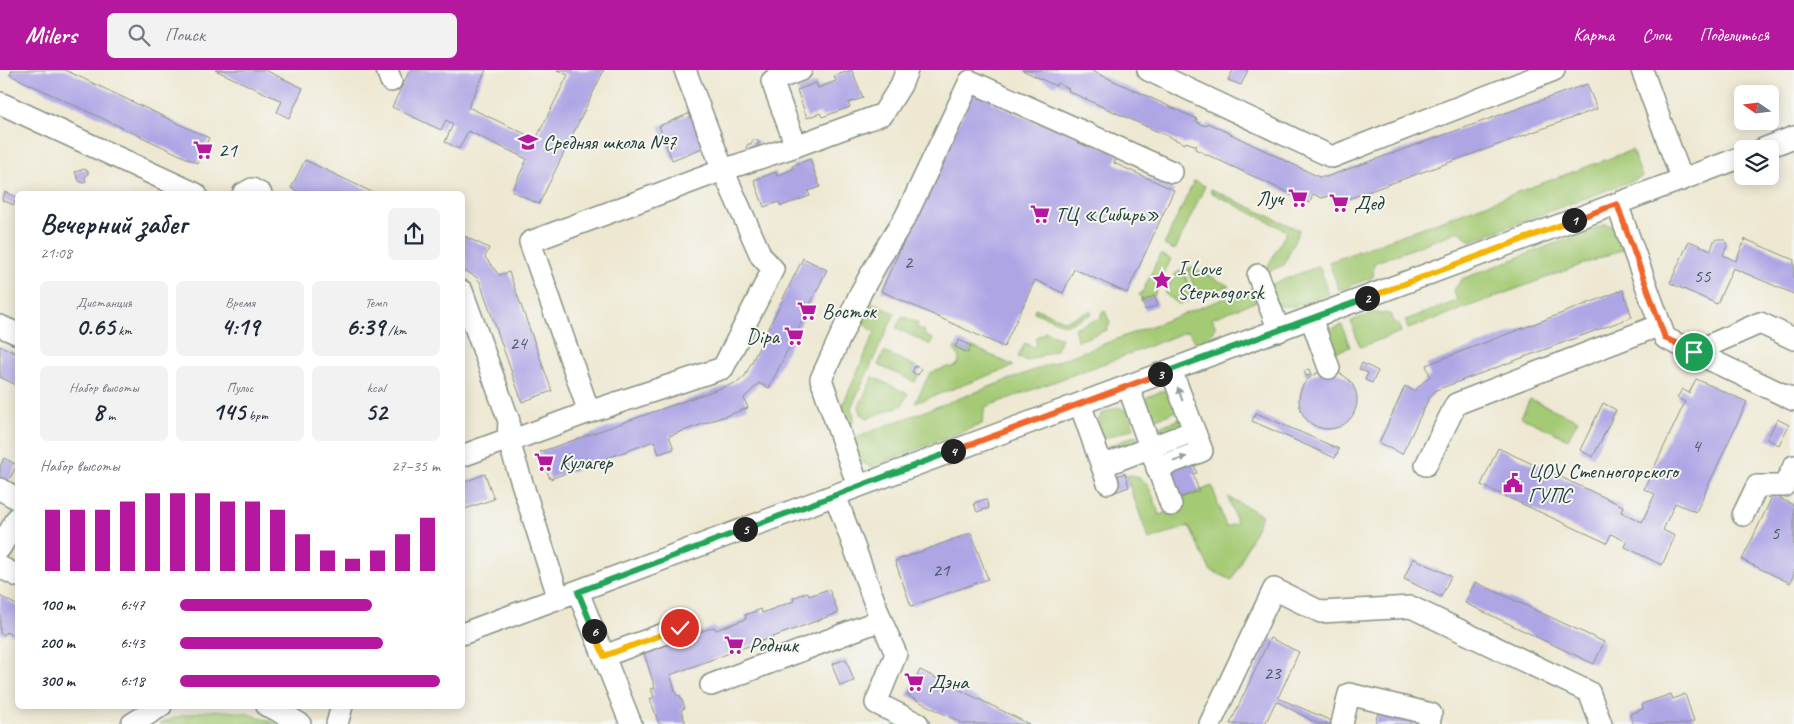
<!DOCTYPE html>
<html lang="ru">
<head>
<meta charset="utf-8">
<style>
  :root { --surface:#fff; --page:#f2f2f3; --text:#1f2937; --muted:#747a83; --accent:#b5179e }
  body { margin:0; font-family:Caveat,sans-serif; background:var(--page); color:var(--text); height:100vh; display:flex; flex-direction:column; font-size:19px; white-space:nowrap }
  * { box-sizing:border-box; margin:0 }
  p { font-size:16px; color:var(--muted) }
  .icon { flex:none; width:28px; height:28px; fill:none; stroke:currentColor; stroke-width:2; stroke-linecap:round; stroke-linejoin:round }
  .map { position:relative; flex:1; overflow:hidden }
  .side { position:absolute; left:15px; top:121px; width:450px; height:518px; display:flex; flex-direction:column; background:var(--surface); border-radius:8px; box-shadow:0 2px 12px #0003 }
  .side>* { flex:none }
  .needle { width:32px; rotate:284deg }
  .controls { position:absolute; left:1734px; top:15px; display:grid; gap:10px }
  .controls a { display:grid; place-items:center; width:45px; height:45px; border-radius:8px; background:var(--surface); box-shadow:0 2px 12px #0003; font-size:25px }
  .pin { position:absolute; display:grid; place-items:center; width:42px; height:42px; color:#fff; margin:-21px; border:2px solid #fff; border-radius:50%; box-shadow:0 1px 5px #0007 }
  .km { position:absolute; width:25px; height:25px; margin:-12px; border-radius:50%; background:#222; color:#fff; font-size:14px; line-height:25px; text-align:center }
  .round { display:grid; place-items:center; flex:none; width:52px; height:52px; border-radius:8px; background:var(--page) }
  .headline { display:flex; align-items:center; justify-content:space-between; height:85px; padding:0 25px }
  h1 { font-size:28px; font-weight:700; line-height:38px }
  .figures { display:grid; grid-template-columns:repeat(3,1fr); gap:8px; height:85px; padding:5px 25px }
  .figures div { display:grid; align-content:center; border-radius:8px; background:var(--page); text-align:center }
  .figures b { font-size:25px; font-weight:700 }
  .figures small { font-size:14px; font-weight:400 }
  .figures p { font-size:14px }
  .chart { height:140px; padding:10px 25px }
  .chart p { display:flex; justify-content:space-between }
  .chart svg { width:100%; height:90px; margin-top:5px; stroke:var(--accent); stroke-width:6 }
  ul { padding:0 25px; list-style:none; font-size:16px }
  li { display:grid; grid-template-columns:80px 60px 1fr; align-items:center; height:38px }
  li i { height:12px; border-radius:6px; background:var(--accent) }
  header { display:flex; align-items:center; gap:30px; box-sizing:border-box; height:70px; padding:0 25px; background:var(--accent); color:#fff }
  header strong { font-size:24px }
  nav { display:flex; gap:28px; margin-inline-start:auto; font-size:18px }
  .search { width:350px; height:45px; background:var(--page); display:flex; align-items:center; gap:12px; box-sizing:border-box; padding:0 18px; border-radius:8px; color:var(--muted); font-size:19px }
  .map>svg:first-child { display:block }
  .green { fill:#a5ca74; stroke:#628454 }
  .building { fill:#aea5e5 }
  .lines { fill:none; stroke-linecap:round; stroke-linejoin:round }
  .minor-casing { stroke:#869283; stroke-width:24 }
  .minor { stroke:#fff; stroke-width:21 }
  .oneway { fill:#8f9e9a }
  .split-1-casing { stroke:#fff; stroke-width:10 }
  .split-2-casing { stroke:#fff; stroke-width:10 }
  .split-3-casing { stroke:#fff; stroke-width:10 }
  .split-4-casing { stroke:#fff; stroke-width:10 }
  .split-5-casing { stroke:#fff; stroke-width:10 }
  .split-6-casing { stroke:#fff; stroke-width:10 }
  .split-7-casing { stroke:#fff; stroke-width:10 }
  .split-1 { stroke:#f0652b; stroke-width:6 }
  .split-2 { stroke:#f5b400; stroke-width:6 }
  .split-3 { stroke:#22a559; stroke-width:6 }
  .split-4 { stroke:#f0652b; stroke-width:6 }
  .split-5 { stroke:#22a559; stroke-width:6 }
  .split-6 { stroke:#22a559; stroke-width:6 }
  .split-7 { stroke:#f5b400; stroke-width:6 }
  .labels { text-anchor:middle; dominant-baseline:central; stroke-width:4; stroke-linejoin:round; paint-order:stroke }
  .number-label { font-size:19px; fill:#435760 }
  .poi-label { font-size:21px; fill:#1f3d34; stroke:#f6f6f2; text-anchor:start }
</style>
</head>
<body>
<header>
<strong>Milers</strong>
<div class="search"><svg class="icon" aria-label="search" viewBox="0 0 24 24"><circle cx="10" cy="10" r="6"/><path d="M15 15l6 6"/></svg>Поиск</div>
<nav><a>Карта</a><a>Слои</a><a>Поделиться</a></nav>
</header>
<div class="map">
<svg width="1794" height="654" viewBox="0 0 1794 654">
  <rect width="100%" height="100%" fill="#f6f6f2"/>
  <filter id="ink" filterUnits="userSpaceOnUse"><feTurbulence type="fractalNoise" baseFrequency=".02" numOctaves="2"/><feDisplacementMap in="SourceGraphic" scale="10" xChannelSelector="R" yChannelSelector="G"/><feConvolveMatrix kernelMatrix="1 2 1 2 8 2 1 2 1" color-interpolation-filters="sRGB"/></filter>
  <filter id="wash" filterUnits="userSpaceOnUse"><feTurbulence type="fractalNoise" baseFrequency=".0096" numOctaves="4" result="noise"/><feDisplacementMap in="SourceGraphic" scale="20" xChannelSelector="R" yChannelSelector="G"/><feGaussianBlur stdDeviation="1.12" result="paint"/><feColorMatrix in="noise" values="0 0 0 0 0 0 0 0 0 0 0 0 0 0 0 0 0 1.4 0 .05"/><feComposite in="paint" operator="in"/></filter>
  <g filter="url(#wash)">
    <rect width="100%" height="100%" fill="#eee8d2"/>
    <g class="green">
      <path d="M1632 80 1642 107 1470 171 1459 161 1374 193 1373 207 1339 220 1329 192Z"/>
      <path d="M1194 111 1205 116 1175 180 1164 175Z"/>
      <path d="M1211 119 1299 160 1284 195 1264 203 1287 161 1210 122Z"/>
      <path d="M1606 154 1617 158 1624 179 1408 259 1405 250 1457 231 1454 220 1462 209Z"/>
      <path d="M1160 184 1171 189 1154 226 1142 231 1139 224 1142 223Z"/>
      <path d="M1319 196 1329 224 1294 237 1274 235 1267 216Z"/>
      <path d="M1192 197 1229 216 1198 227 1187 199Z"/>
      <path d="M1183 200 1194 228 1179 234 1165 224 1175 204Z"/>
      <path d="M1255 217 1260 230 1212 248 1216 258 1207 269 1196 273 1188 261 1127 285 985 337 982 354 871 397 857 389 851 369Z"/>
      <path d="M865 229 895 243 851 338 854 346 852 354 846 356 841 339 875 262C859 253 860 245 865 229Z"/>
      <path d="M1035 238 1065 251 1090 241 1092 244 1065 255 1034 242Z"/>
      <path d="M1105 241 1110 253 1107 260 1078 271 1074 258 1101 248V243Z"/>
      <path d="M1376 242 1390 244 1394 254 1398 253 1401 262 1360 277 1351 251Z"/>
      <path d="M902 246 918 253 916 257 925 261 924 265 933 269 931 275 896 258Z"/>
      <path d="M1342 255 1350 277 1330 284 1323 262Z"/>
      <path d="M1044 261 1061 268 1056 280 1027 291 1018 287 1025 273 1033 277 1036 274V267L1044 264Z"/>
      <path d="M971 276 1014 296 915 333 930 303 947 297H953L958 294C960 287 959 285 954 280L955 277 968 283Z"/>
      <path d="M884 282 915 296 913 302 918 305 915 312 878 295Z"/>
      <path d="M873 307 908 324 902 335 868 348 861 344 859 336Z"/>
      <path d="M1165 320 1170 321 1180 340 1148 352 1144 331 1147 327Z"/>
      <path d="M1530 329 1578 350 1568 369 1521 347Z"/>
      <path d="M1118 337 1129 342 1134 358 1103 369 1098 354 1101 344Z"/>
      <path d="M1182 348 1180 357 1159 365 1151 360Z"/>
      <path d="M1137 365V372L1114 383 1106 377Z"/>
      <path d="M1131 405C1150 408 1154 430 1159 445L1183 437 1181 428 1212 416 1226 457 1237 453 1228 427 1262 445 1232 510 1210 500 1189 456 1149 470 1126 406Z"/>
      <path d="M216 640 246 643 278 654H159C177 645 196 642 216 640Z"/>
    </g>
    <g id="blocks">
      <g class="building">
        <path d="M12 0H65L209 68 197 93 10 5Z"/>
        <path d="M215 0H265L303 18 289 48 277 42 282 31Z"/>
        <path d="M410 0H486L468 37 536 69 568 5 557 0H604L539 134 512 121 527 89 468 61 459 79 445 72 453 54 446 50 441 60 392 37Z"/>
        <path d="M852 0 863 28 848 33 850 37 822 47 820 43 807 48 797 20 816 13 818 18 836 11 834 6Z"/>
        <path d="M1022 0H1090L1197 49 1196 51 1200 54 1206 56 1208 53 1319 107H1326L1587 14 1597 39 1334 134 1332 125 1322 128 1313 124 1310 133 1195 79 1197 76 1194 75 1186 72 1185 74 1068 21 1069 19 1057 13 1056 16Z"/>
        <path d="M1233 0H1248L1241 15 1228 10Z"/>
        <path d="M974 20 993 28 991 32 1037 53 1039 49 1118 84 1114 93 1174 120 1127 223 1074 199 1063 223 1035 210 1004 277 881 221Z"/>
        <path d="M691 43 705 77 672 90 659 56Z"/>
        <path d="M753 70H757L759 72 757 76 760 79 748 81 746 78 748 74H751Z"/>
        <path d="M810 89 820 117 808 121 810 126 781 136 779 132 764 137 754 110 776 102 777 106 793 99 792 96Z"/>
        <path d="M305 90 376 124H302L291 118Z"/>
        <path d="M84 99 88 101V104L85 107 86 111 83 113 79 111 75 102Z"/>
        <path d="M5 122 17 127 14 135 2 130Z"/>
        <path d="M462 165 489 178 485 187 499 205 509 202 552 321 522 332 480 212 475 206 462 200Z"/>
        <path d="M1718 169H1723L1726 172 1727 176 1723 185 1736 191 1745 169 1794 190V224L1733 198 1717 234 1670 213 1689 171 1711 180 1714 171Z"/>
        <path d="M803 188 827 200 769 318 759 313 744 328 748 338 669 366 674 379 659 384 654 371 550 409 540 382 738 312 745 306Z"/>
        <path d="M1623 220 1632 247 1436 320 1429 328 1402 384 1379 373 1405 316 1414 321 1430 306 1426 295Z"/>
        <path d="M1154 226 1158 235 1145 240 1142 231Z"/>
        <path d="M959 270 971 276 968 283 955 277Z"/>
        <path d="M0 276 18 284V316L0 307Z"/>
        <path d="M1362 293 1378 301 1372 313 1365 310 1368 303 1359 299Z"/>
        <path d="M915 296 921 299 918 305 912 302Z"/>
        <path d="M1309 299 1311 305 1306 306 1304 301Z"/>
        <circle cx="1328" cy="330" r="29"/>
        <path d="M1696 309 1747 332 1696 442 1675 433 1663 460 1675 466 1662 495 1625 477 1627 472 1611 464 1607 473 1481 415 1498 378 1623 436 1621 442 1642 452 1655 424 1644 419 1685 332 1677 328 1682 319 1689 323Z"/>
        <path d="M1603 333 1616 340 1593 387 1580 380Z"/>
        <path d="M1256 343 1339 379 1335 388 1252 351Z"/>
        <path d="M1777 349 1789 355 1779 375 1767 369Z"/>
        <path d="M1185 370 1197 403 1193 404 1199 421 1174 430 1149 383Z"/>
        <path d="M4 388 17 395 7 413 0 409V397Z"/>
        <path d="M1125 403 1129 417 1115 422 1111 408Z"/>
        <path d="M485 404 494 429 462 440V413Z"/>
        <path d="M1773 425 1794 435V504L1790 513 1742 490Z"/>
        <path d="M986 429 989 438 977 442 974 433Z"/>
        <path d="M971 463 988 509 911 536 895 491Z"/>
        <path d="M1413 488 1451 506 1441 527 1404 509Z"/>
        <path d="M1475 512 1604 572 1594 594 1465 533Z"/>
        <path d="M829 519 838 543 670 605 677 626 680 625 685 638 681 640 686 654H659L650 629 654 627 651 619 655 618 644 583 684 568 685 571 699 566 697 563 714 557 716 560 746 549 745 545 761 539 762 543 794 531 793 528 808 522 809 526Z"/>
        <path d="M0 526 18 536V568L6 562 4 565 0 563Z"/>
        <path d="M1270 568 1299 582 1278 628 1339 654H1318L1276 631 1265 654H1230Z"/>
        <path d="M846 589 854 611 840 616 832 594Z"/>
        <path d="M920 600 1029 654H964L930 637 907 625Z"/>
        <path d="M1671 624 1673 629 1685 624 1694 651 1686 654H1633L1630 644 1643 639 1642 634Z"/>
        <path d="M1380 635 1423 646 1421 654H1375Z"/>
      </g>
    </g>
  </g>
  <g filter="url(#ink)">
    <use href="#blocks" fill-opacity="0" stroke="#869283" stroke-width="1"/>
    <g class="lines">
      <defs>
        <g id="minor">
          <path d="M387 0 391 11"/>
          <path d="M1148 0 1332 87 1554 0"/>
          <path d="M1642 0 1682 110"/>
          <path d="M0 33 196 124"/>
          <path d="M796 76 883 44 901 15 907 0"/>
          <path d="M1763 79 1794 67"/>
          <path d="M243 124 252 119 261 124"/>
          <path d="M1617 134 1665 268 1794 330"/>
          <path d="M1258 205 1279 261"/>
          <path d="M462 221 509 351 508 369 462 386"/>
          <path d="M1311 248 1329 298"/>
          <path d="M0 256 18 264"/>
          <path d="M1694 282 1760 253 1794 269"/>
          <path d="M1128 316 1171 435"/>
          <path d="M1080 334 1108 413"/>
          <path d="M589 342 530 172 723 100 685 0"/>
          <path d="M1426 395 1456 334 1660 255"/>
          <path d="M1102 396 1194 361"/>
          <path d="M1157 398 1202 381 1171 300"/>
          <path d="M858 416 821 309 861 222 881 186 906 146 970 11 1172 102"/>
          <path d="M0 419 18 429"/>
          <path d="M835 425 881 550 896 584 876 633 918 654"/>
          <path d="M1743 445 1757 416H1784L1794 396"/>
          <path d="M0 478 18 447"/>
          <path d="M0 497 18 506"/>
          <path d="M578 522 631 654"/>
          <path d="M559 529 508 369 524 366 589 342 723 298 773 199 761 186 723 100 796 76 772 11 801 0"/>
          <path d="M462 564 1742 87"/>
          <path d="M604 586 680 558"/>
          <path d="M711 615 881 550"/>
          <path d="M267 636 275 639 300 654"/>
          <path d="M132 654 161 636"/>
          <path d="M337 654 342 636"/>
          <path d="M1210 654 1274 519 1321 542 1411 537 1589 622 1601 654"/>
          <path d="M1342 654 1349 624 1431 644 1429 654"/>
        </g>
      </defs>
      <use href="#minor" class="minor-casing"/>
      <use href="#minor" class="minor"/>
    </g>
    <defs><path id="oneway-solid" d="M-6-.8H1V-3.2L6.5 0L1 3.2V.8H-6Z" transform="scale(1.25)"/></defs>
    <g class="oneway">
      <use href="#oneway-solid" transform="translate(1180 324) rotate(-110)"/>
      <use href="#oneway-solid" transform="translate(1180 389) rotate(-20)"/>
    </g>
  </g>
  <g class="lines" filter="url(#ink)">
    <defs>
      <path id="split-1" d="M1574 150 1617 134 1665 268 1694 282"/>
      <path id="split-2" d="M1367 228 1574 150"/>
      <path id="split-3" d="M1160 304 1367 228"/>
      <path id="split-4" d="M953 381 1160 304"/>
      <path id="split-5" d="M745 459 953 381"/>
      <path id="split-6" d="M594 561 578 522 745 459"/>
      <path id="split-7" d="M594 561 604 586 680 558"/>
    </defs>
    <use href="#split-1" class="split-1-casing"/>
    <use href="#split-2" class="split-2-casing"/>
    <use href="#split-3" class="split-3-casing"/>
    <use href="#split-4" class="split-4-casing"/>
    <use href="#split-5" class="split-5-casing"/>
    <use href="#split-6" class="split-6-casing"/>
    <use href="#split-7" class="split-7-casing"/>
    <use href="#split-1" class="split-1"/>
    <use href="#split-2" class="split-2"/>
    <use href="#split-3" class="split-3"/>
    <use href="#split-4" class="split-4"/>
    <use href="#split-5" class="split-5"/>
    <use href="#split-6" class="split-6"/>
    <use href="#split-7" class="split-7"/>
  </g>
  <defs>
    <symbol id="school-bare" viewBox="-9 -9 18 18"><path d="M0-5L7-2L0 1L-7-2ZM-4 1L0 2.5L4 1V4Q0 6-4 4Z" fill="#b5179e" stroke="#f6f6f2" stroke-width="2.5" paint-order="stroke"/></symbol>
    <symbol id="supermarket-bare" viewBox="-9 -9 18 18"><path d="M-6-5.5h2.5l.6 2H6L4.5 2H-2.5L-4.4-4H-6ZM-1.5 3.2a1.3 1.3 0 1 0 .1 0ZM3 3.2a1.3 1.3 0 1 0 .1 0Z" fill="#b5179e" stroke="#f6f6f2" stroke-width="2.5" paint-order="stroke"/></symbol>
    <symbol id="sight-bare" viewBox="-9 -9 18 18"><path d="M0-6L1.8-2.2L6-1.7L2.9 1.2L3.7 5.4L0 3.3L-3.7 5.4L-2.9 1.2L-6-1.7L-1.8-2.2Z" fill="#b5179e" stroke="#f6f6f2" stroke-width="2.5" paint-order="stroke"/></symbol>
    <symbol id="civic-bare" viewBox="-9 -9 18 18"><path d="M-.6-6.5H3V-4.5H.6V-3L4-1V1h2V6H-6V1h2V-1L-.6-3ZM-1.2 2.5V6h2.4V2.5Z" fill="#b5179e" stroke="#f6f6f2" stroke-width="2.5" paint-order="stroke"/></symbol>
  </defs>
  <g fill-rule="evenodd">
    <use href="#school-bare" x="514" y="58" width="28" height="28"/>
    <use href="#supermarket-bare" x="189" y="66" width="28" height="28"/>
    <use href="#supermarket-bare" x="1284" y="114" width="28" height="28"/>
    <use href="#supermarket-bare" x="1325" y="119" width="28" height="28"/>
    <use href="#supermarket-bare" x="1026" y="130" width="28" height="28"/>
    <use href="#sight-bare" x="1148" y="196" width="28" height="28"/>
    <use href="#supermarket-bare" x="793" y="227" width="28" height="28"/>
    <use href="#supermarket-bare" x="780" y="252" width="28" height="28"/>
    <use href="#supermarket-bare" x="530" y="378" width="28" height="28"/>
    <use href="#civic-bare" x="1499" y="399" width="28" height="28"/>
    <use href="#supermarket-bare" x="720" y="561" width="28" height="28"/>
    <use href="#supermarket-bare" x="900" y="598" width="28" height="28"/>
  </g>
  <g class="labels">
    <g class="number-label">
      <text x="908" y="192">2</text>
      <text x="1702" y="206">55</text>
      <text x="518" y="273">24</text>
      <text x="1696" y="376">4</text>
      <text x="1775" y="463">5</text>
      <text x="941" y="500">21</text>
      <text x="1272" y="603">23</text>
    </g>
    <g class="poi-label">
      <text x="543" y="72">Средняя школа №7</text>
      <text x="218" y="80">21</text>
      <text x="1283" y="128" text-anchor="end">Луч</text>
      <text x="1354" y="133">Дед</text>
      <text x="1055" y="144">ТЦ «Сибирь»</text>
      <text x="1177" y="198">I Love<tspan x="1177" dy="24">Stepnogorsk</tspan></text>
      <text x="822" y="241">Восток</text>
      <text x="779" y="266" text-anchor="end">Dipa</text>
      <text x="559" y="392">Кулагер</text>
      <text x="1528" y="401">ЦОУ Степногорского<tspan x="1528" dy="24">ГУПС</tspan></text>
      <text x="749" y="575">Родник</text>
      <text x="929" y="612">Дэна</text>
    </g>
  </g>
</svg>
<div class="controls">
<a><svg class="needle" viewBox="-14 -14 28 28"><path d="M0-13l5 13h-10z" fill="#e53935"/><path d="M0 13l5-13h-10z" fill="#747a83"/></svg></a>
<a><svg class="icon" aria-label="layers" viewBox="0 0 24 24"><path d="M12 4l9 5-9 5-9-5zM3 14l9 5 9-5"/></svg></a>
</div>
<div class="pin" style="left:1694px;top:282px;background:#1e9e55"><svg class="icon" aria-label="arrive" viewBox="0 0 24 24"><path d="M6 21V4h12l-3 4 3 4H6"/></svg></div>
<div class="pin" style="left:680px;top:558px;background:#d93025"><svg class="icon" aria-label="check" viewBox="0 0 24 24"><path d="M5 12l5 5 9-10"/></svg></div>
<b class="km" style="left:1574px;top:150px">1</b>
<b class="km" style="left:1367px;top:228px">2</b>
<b class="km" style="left:1160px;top:304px">3</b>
<b class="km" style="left:953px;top:381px">4</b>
<b class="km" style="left:745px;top:459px">5</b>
<b class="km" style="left:594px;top:561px">6</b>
<section class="side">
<div class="headline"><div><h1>Вечерний забег</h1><p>21:08</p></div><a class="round"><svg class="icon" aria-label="share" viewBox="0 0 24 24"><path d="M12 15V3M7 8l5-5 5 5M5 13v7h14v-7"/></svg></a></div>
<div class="figures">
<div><p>Дистанция</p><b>0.65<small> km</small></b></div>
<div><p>Время</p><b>4:19</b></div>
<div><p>Темп</p><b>6:39<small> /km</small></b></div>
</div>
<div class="figures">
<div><p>Набор высоты</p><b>8<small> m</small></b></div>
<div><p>Пульс</p><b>145<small> bpm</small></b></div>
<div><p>kcal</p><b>52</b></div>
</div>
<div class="chart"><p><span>Набор высоты</span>27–35 m</p>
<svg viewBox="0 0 160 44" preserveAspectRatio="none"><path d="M5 44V14M15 44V14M25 44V14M35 44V10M45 44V6M55 44V6M65 44V6M75 44V10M85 44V10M95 44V14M105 44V26M115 44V34M125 44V38M135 44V34M145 44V26M155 44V18"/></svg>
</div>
<ul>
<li><b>100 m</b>6:47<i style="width:74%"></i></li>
<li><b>200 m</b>6:43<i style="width:78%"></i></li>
<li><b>300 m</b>6:18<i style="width:100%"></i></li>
</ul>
</section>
</div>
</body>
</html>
